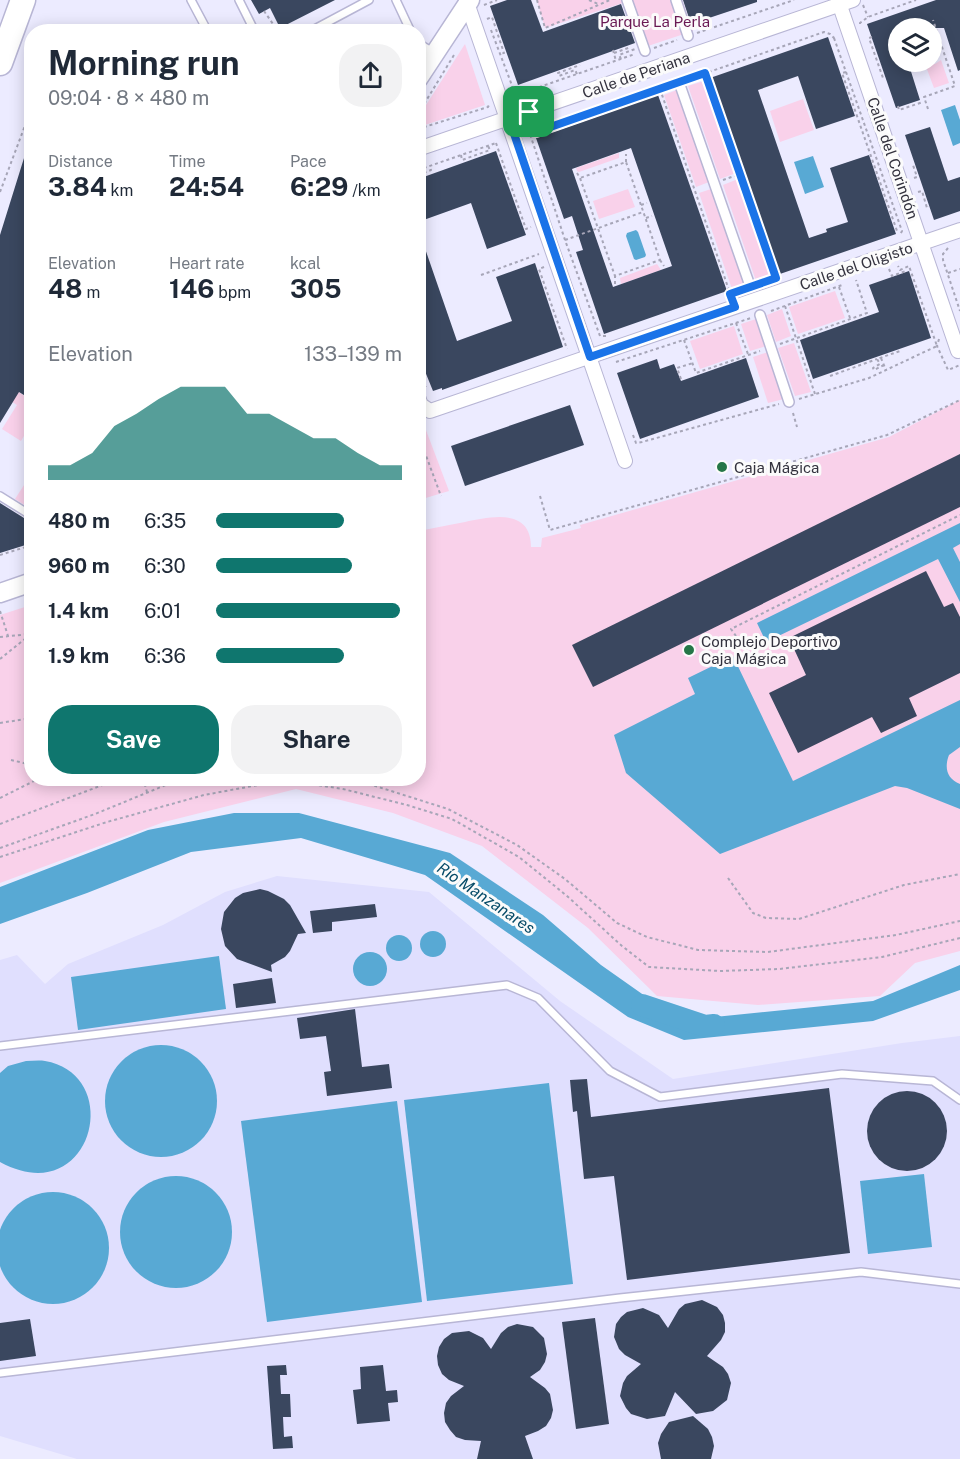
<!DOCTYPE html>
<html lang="en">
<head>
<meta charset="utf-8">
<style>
  :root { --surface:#fff; --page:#f2f2f3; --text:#1f2937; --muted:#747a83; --accent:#0f766e }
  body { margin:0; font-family:"Public Sans",sans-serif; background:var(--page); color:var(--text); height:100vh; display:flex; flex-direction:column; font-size:22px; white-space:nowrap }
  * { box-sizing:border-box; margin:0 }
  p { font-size:20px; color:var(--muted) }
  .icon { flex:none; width:33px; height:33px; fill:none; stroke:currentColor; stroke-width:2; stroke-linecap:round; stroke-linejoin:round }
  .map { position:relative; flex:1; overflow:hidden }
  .panel { position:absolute; left:24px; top:24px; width:402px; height:762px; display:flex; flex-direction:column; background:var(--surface); border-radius:24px; box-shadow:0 3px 15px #0003 }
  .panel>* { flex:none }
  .controls { position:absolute; left:888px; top:18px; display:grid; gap:12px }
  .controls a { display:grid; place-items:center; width:54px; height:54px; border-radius:50%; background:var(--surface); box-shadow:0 3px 15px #0003; font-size:30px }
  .pin { position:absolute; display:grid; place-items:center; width:51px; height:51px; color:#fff; margin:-26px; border-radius:12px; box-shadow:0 3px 9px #0006 }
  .round { display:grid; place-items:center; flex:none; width:63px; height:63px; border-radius:24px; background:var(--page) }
  .headline { display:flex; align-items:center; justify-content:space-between; height:102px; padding:0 24px }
  h1 { font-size:33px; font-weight:700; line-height:45px }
  .stats { display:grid; grid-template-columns:repeat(3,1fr); gap:9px; height:102px; padding:6px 24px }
  .stats div { display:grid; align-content:center }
  .stats b { font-size:26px; font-weight:700 }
  .stats small { font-size:16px; font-weight:400 }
  .stats p { font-size:16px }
  .chart { height:168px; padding:12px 24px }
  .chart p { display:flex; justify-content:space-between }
  .chart svg { width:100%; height:108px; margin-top:6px; fill:var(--accent); opacity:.7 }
  .primary-button { display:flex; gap:12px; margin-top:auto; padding:12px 24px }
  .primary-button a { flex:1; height:69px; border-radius:24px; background:var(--accent); color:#fff; font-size:24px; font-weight:700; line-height:69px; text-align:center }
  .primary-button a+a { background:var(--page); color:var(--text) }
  ul { padding:0 24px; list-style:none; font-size:20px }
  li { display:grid; grid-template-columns:96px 72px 1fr; align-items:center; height:45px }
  li i { height:15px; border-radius:8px; background:var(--accent) }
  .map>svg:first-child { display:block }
  .built { fill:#e0dffe }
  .green { fill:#f9d1ea }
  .water { fill:#58a9d4 }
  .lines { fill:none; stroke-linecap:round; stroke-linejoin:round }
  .river { stroke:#58a9d4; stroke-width:22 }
  .building { fill:#3a475f; fill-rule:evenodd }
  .service-casing { stroke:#b8b6d5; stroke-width:10 }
  .pedestrian-casing { stroke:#b8b6d5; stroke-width:12 }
  .minor-casing { stroke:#b8b6d5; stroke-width:16 }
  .secondary-casing { stroke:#b8b6d5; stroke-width:21 }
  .motorway-casing { stroke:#b8b6d5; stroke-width:27 }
  .path { stroke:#a7a6b8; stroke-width:2; stroke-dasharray:3 3; stroke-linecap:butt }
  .service { stroke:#fff; stroke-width:7 }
  .pedestrian { stroke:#fff; stroke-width:9 }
  .minor { stroke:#fff; stroke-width:14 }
  .secondary { stroke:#fff; stroke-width:18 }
  .motorway { stroke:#fff; stroke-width:24 }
  .route-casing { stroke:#fff; stroke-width:12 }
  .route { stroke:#1a73e8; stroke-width:8 }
  .poi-dot { fill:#257647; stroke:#fbfbfb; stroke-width:2 }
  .labels { text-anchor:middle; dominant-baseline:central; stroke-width:6; stroke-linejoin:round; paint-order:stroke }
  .park-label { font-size:15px; fill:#691853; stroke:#fbfbfb }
  .street-label { font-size:15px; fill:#33323e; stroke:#fbfbfb }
  .poi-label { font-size:15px; fill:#33323e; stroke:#fbfbfb; text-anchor:start }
  .water-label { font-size:16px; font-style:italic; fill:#064b68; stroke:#fbfbfb }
</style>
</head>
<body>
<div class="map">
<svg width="960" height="1459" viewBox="0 0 960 1459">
  <rect width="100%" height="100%" fill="#ecebff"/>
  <path class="built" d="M277 876 429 892 560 1001 673 1079 902 1043 960 1036V1459H77L0 1436V960L17 955 45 984 68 964 163 925 225 892Z"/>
  <g class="green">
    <path d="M537 0H682L693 31 639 49 623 3 545 28Z"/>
    <path d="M465 44 485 105 419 127V116Z"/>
    <path d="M941 60 949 83 934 88 925 64 929 62 935 64Z"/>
    <path d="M704 81 736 173 720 179 688 86Z"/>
    <path d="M677 90 709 182 696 187 664 95Z"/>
    <path d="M803 99 814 130 780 142 770 111Z"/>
    <path d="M619 153V158L579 172 577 171 576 168Z"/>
    <path d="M738 179 771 275 756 281 723 185Z"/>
    <path d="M628 189 635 207 599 219 593 201Z"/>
    <path d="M711 189 745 285 732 289 699 193Z"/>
    <path d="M657 264 661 270 621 284 620 278Z"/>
    <path d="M835 291 845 318 798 334 789 307Z"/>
    <path d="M782 309 791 336 776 342 767 315Z"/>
    <path d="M756 319 766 346 750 351 741 324Z"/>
    <path d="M734 326 743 354 700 369 690 341Z"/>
    <path d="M794 343 811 392 795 396 778 348Z"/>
    <path d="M768 352 784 399 768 403 753 357Z"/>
    <path d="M0 380 31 400V424L21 441 2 429 17 405 0 394Z"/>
    <path d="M960 400V951L915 963 880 996 758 1005 657 996 588 928 482 846 393 813 296 789 164 822 0 883V615L31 605 32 778H418L419 754 426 760 418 752 419 531C434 528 449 525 465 522 490 517 531 507 531 547H541L542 538 581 528 580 525 889 437Z"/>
    <path d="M418 409 449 491 419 500H418Z"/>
    <path d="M24 485 31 489V509L15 499Z"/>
  </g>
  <g class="water">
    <path d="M955 105 960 120V143L953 146 941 110Z"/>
    <path d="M813 156 824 187 805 194 794 162Z"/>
    <path d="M636 230 638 232 646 255 645 257 636 260 634 259 626 236 627 233Z"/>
    <path d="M960 523V544L953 548 960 562V602L938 559 766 642 757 623Z"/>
    <path d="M733 656 793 781 960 700V747L949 755C944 768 947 779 960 784V809L907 788 895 786 720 854 626 773 614 735 695 694 688 678Z"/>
    <path d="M234 813H299L450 853 543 915 601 965 672 1015 685 1020 873 1001 960 965V990L873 1021 684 1040 628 1017 425 875 301 838 191 852 87 893 0 924V887L148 830Z"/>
    <circle cx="433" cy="944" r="13"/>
    <circle cx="399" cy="948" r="13"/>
    <circle cx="370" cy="969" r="17"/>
    <path d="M219 956 226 1009 78 1030 71 977Z"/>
    <circle cx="161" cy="1101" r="56"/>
    <path d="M26 1061C32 1061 39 1060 45 1061 126 1075 92 1212 0 1162V1073L8 1066Z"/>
    <path d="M549 1083 573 1284 427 1301 404 1100Z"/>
    <path d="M397 1101 422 1302 267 1322 241 1121Z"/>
    <path d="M924 1174 932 1247 868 1254 860 1181Z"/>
    <circle cx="176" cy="1232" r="56"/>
    <circle cx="53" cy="1248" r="56"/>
  </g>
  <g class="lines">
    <path class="river" d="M642 1005 705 1026 714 1025"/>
  </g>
  <g class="building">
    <path d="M251 0H335L280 28 270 8 259 14Z"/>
    <path d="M507 0H531L543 32 621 4 635 43 518 85 490 6Z"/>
    <path d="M683 0H757V2L691 24Z"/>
    <path d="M936 0H960V70L958 71 944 28H898V62H908L920 100 896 108 867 24Z"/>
    <path d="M828 37 855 116 816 129 798 76 758 90 809 238 827 232 826 229 848 222 830 168 869 155 896 234 777 275 710 78Z"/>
    <path d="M658 95 727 291 604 334 576 252 583 250 572 216 564 219 536 138ZM631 148 672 266 613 287 572 169Z"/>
    <path d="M930 127 948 181 960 177V211L934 220 905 135Z"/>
    <path d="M29 142H32V400L19 392 0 423V235Z"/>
    <path d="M496 151 526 235 487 249 471 203 418 222V179Z"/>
    <path d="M418 234H420L457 341 512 321 496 277 535 263 563 347 442 390V388L433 391 418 354Z"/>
    <path d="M909 271 931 338 813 379 800 340 879 312 869 285Z"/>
    <path d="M746 358 759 397 640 439 617 373 657 359 660 369 674 364 681 381Z"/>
    <path d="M570 405 584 445 465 486 451 446Z"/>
    <path d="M960 454V507L593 687 572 645Z"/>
    <path d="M0 503 32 523V543L0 553Z"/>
    <path d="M926 571 944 607 953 603 960 617V673L909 698 917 716 881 733 872 717 798 753 769 693 806 675 789 638Z"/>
    <path d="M260 889 268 891 284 899 290 905 306 933 298 934 290 951 285 957 271 965 272 972 237 959 225 946 221 929 224 912 235 898 243 893Z"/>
    <path d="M375 904 377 917 332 922V931L313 933 310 911Z"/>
    <path d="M272 978 276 1003 236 1008 233 984Z"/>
    <path d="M355 1009 362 1067 389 1064 392 1088 327 1096 324 1072 331 1071 326 1036 300 1039 297 1018Z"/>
    <path d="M587 1079 591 1117 829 1088 850 1253 627 1280 614 1176 584 1179 577 1111 573 1112 570 1080Z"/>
    <circle cx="907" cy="1131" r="40"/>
    <path d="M702 1300 717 1307 723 1315 725 1323V1332L721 1340 707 1356 723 1367 728 1374 731 1383 727 1400 713 1411 696 1414 675 1392 665 1416 647 1419 631 1414 626 1408 620 1396 623 1383 627 1376 641 1364 625 1355 619 1349 614 1337 616 1324 621 1317 627 1312 643 1308 659 1315 668 1328 679 1309 685 1304Z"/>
    <path d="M595 1318 609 1424 576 1429 562 1322Z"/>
    <path d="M30 1319 36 1356 0 1361V1323Z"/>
    <path d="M517 1324 533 1327 544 1338 547 1354 545 1362 540 1370 530 1377 545 1388 550 1394 553 1410 551 1418 546 1426 538 1431 525 1436 533 1459H477L481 1441 465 1440 456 1437 450 1430 445 1422 444 1413 446 1403 451 1396 464 1386 449 1380 442 1374 438 1365 437 1356 439 1347 444 1339 452 1333 469 1331 483 1338 491 1349 501 1333 508 1327Z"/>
    <path d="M286 1365 287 1375H280L281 1394H290L291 1417H283L284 1437 292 1436 293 1448 273 1449 267 1366Z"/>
    <path d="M383 1365 386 1391 397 1390 398 1402 388 1403 390 1421 357 1424 353 1390 361 1389 360 1367Z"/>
    <path d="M693 1416 708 1429 712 1437 714 1446 711 1459H661L658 1443 661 1434 669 1422Z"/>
  </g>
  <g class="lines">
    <defs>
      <g id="service">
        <path d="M191 0 208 32"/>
        <path d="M239 0 255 32"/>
        <path d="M396 0 411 32"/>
        <path d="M309 32 369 0"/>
        <path d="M418 43 433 52"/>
        <path d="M0 496 32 516"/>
        <path d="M0 1046 507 985 538 998 610 1071 660 1097 842 1074 933 1081 960 1100"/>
        <path d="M0 1373 620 1298 861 1272 960 1284"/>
      </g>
      <g id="pedestrian">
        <path d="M627 0 645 51"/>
        <path d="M676 0 688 36"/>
        <path d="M681 88 749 283"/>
        <path d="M760 315 789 402"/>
      </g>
      <g id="minor">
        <path d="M466 0 625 461"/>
        <path d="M838 0 958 351"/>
        <path d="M418 149 853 0"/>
        <path d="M418 397 421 405 430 411 960 230"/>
      </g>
      <g id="secondary">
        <path d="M418 79 470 0"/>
        <path d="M0 593 32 582"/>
      </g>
      <path id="motorway" d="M0 63 23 0"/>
    </defs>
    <use href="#service" class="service-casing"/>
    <use href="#pedestrian" class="pedestrian-casing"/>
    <use href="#minor" class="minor-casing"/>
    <use href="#secondary" class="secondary-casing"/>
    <use href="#motorway" class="motorway-casing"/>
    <g class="path">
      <path d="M537 0 545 28 610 0"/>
      <path d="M589 0 598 4"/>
      <path d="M484 5 497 0"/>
      <path d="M863 5 868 17"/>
      <path d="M264 11 273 24"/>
      <path d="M487 19 492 17 504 53 500 54"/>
      <path d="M860 24V23L868 17 916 0"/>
      <path d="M263 29 273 24 279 32"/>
      <path d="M491 30 516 96 522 93 524 98"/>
      <path d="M289 32 301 25"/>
      <path d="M697 33 794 0"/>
      <path d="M872 37 869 38 883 78 885 77"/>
      <path d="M834 38 902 231 900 235"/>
      <path d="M654 48 677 40"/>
      <path d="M613 50 616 61"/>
      <path d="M614 53 631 47"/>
      <path d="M621 59 619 55 635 49"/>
      <path d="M846 72 842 73 897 231H895"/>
      <path d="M705 73 776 278"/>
      <path d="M577 74 575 70 559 76 558 73 580 65"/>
      <path d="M686 80 824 32 830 34 834 38 837 37"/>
      <path d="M660 89 731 296"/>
      <path d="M522 93 635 54"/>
      <path d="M898 106 899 110 923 102"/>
      <path d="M928 109 924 97 955 86 933 20"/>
      <path d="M418 114 454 55"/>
      <path d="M418 129 488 107 489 105"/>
      <path d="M496 143 526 229 531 227"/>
      <path d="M461 155 462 160 490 150 488 146"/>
      <path d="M626 162V154"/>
      <path d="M418 170 496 143"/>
      <path d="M577 173 580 178 615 276 660 260 626 162 580 178"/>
      <path d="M418 175 431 170 430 166"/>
      <path d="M914 178 917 177 913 165 914 164"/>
      <path d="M723 180 740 174"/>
      <path d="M0 192 32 107"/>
      <path d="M918 192 922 191 927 208 929 207"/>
      <path d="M641 205 647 203"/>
      <path d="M646 218 652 216"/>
      <path d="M565 240 643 212"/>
      <path d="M948 248 943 254V260L960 311"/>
      <path d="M660 260 664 266"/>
      <path d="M544 267 539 269 567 349"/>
      <path d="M889 269 892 276 906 271"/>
      <path d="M948 273 960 269"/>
      <path d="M481 275 539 254"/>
      <path d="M615 284V276"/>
      <path d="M839 287 850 318"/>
      <path d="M785 306 815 394"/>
      <path d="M771 311 842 285"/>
      <path d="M736 323 748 354"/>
      <path d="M606 336H600L565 240 530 134 672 84"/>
      <path d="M939 339 937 346 948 370 960 365"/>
      <path d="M684 340 696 373 760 351"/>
      <path d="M780 344 867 313 856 280"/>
      <path d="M881 358 886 370"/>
      <path d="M616 362 751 318"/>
      <path d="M418 364 426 387"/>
      <path d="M884 365 874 370 873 368 880 364 877 359 900 351"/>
      <path d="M830 376 877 359"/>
      <path d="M681 379 677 368 693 363"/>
      <path d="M799 399 869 378 937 346 909 266 900 270 898 266"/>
      <path d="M793 413 797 427"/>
      <path d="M418 434 441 496"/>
      <path d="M633 435 636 443 642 442 779 404"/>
      <path d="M540 496 550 530 887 435 960 400"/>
      <path d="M0 555 32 545"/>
      <path d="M0 611 8 636"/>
      <path d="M736 636 731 629 960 515"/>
      <path d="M0 637 30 634"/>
      <path d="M0 659 31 634"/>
      <path d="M31 685H32"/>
      <path d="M0 723 32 718"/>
      <path d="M11 760 32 765"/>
      <path d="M143 778 147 792"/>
      <path d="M339 778 369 784 448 809 517 845 565 879 617 923 647 937 698 950 768 952 896 935 960 921"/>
      <path d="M0 798 40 778"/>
      <path d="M0 824 121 778"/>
      <path d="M0 848 95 814 178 780 195 778"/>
      <path d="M0 857 107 822 204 795 285 780 343 789 407 805 452 819 519 857 567 896 622 946 649 967 720 971 779 969 882 957 960 938"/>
      <path d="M728 878 753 913 766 918 799 919 904 885 960 874"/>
    </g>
    <use href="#service" class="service"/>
    <use href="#pedestrian" class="pedestrian"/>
    <use href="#minor" class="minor"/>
    <use href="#secondary" class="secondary"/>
    <use href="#motorway" class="motorway"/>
  </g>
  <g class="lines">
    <defs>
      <path id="route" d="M705 73 776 278 730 294 735 307 590 357 509 119 529 112 536 132Z"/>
    </defs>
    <use href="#route" class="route-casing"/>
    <use href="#route" class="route"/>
  </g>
  <g class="poi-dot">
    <circle cx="722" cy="467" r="6"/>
    <circle cx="689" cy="650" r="6"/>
  </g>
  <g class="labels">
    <g class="park-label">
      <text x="655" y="21">Parque La Perla</text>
    </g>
    <g class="street-label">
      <text transform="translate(636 75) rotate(-19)">Calle de Periana</text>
      <text transform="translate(893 158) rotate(71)">Calle del Corindón</text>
      <text transform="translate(856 266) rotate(-19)">Calle del Oligisto</text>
    </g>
    <g class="poi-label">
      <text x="734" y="467">Caja Mágica</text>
      <text x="701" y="641">Complejo Deportivo<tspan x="701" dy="17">Caja Mágica</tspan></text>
    </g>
    <g class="water-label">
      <text transform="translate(486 898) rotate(34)">Río Manzanares</text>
    </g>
  </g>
</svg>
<div class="controls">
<a><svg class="icon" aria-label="layers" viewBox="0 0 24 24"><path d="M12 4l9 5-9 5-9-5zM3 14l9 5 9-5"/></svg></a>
</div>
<div class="pin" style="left:529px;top:112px;background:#1e9e55"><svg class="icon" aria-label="arrive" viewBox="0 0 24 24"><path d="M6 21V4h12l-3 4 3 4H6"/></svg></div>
<section class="panel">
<div class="headline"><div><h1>Morning run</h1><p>09:04 · 8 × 480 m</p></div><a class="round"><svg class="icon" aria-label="share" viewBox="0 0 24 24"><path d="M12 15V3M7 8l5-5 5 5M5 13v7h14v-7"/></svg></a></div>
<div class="stats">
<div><p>Distance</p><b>3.84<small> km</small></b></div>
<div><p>Time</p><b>24:54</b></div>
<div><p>Pace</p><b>6:29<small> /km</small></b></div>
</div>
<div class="stats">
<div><p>Elevation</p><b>48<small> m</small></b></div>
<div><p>Heart rate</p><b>146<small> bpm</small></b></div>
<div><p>kcal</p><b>305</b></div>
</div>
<div class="chart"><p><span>Elevation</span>133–139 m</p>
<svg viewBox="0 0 160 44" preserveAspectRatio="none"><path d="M0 44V38L10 38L20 33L30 22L40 17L50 11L60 6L70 6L80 6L90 17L100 17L110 22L120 27L130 27L140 33L150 38L160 38V44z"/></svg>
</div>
<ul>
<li><b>480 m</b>6:35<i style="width:69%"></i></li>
<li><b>960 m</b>6:30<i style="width:73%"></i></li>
<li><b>1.4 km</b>6:01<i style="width:99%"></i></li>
<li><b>1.9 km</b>6:36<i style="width:69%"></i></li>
</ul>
<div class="primary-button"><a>Save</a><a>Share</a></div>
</section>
</div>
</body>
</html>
